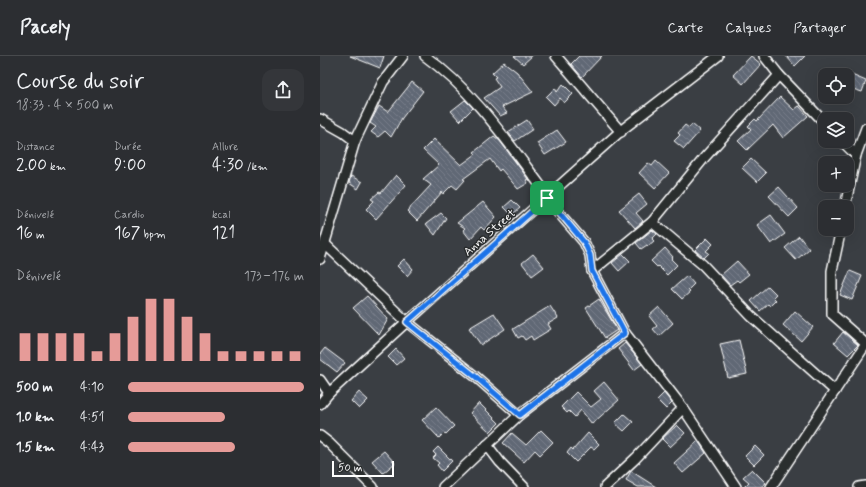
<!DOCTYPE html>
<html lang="fr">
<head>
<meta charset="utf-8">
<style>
  :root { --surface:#2c2e32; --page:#34363a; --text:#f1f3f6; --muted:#a6a8ac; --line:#484a4d; --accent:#e69b98 }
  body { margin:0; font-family:Mynerve,sans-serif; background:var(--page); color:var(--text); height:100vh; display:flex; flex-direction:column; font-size:15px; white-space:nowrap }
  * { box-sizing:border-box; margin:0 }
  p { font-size:13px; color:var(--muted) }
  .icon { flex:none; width:22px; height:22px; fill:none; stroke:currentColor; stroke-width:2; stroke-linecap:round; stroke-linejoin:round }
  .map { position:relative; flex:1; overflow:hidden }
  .panel { display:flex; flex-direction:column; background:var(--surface); width:320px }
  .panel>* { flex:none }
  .fabs { position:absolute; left:498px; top:12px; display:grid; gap:8px }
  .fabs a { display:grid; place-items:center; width:36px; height:36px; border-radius:8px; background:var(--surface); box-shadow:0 4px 16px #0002,0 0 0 1px var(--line); font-size:20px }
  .scale { position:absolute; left:12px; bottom:10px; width:62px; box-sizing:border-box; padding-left:4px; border:2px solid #fff; border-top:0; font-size:11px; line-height:14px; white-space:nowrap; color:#fff; -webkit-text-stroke:3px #2a2d2e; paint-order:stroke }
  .pin { position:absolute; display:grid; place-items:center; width:34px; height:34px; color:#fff; margin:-17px; border-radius:8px; box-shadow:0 2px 6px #0006 }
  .round { display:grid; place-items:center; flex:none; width:42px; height:42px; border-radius:12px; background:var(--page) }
  .overview { display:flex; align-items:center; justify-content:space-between; height:68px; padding:0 16px }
  h1 { font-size:22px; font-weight:600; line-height:30px }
  .metrics { display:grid; grid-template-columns:repeat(3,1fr); gap:6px; height:68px; padding:4px 16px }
  .metrics div { display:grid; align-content:center }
  .metrics b { font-size:17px; font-weight:600 }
  .metrics small { font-size:11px; font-weight:400 }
  .metrics p { font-size:11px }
  .chart { height:112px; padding:8px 16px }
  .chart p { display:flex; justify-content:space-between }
  .chart svg { width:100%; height:72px; margin-top:4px; stroke:var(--accent); stroke-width:6 }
  ul { padding:0 16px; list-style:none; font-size:13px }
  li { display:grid; grid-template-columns:64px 48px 1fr; align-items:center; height:30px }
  li i { height:10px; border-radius:5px; background:var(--accent) }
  header { display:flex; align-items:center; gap:24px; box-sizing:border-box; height:56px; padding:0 20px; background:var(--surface); border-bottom:1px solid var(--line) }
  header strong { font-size:19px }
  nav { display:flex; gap:22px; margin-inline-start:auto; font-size:14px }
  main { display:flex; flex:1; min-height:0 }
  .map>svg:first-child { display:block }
  .building { fill:url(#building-back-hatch); stroke:#fff }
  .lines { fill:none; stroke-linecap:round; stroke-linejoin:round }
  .minor-casing { stroke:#fff; stroke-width:12 }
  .minor { stroke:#2a2d2e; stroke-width:9 }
  .route-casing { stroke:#fff; stroke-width:8 }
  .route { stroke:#1a73e8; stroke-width:5 }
  .labels { text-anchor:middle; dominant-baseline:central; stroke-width:3; stroke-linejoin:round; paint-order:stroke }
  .street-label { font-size:12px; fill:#fff; stroke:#2a2d2e }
</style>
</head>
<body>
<header>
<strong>Pacely</strong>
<nav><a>Carte</a><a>Calques</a><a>Partager</a></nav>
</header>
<main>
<section class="panel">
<div class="overview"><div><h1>Course du soir</h1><p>18:33 · 4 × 500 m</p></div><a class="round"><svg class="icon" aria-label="share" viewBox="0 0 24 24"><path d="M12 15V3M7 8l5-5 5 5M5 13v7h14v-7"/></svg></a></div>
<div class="metrics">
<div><p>Distance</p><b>2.00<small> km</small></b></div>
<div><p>Durée</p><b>9:00</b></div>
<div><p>Allure</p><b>4:30<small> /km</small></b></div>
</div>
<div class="metrics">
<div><p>Dénivelé</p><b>16<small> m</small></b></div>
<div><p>Cardio</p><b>167<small> bpm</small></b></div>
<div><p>kcal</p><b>121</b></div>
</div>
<div class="chart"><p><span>Dénivelé</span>173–176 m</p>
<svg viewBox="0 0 160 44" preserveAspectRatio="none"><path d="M5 44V27M15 44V27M25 44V27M35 44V27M45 44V38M55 44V27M65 44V17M75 44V6M85 44V6M95 44V17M105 44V27M115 44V38M125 44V38M135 44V38M145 44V38M155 44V38"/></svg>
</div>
<ul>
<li><b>500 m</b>4:10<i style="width:100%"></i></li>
<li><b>1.0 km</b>4:51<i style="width:55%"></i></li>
<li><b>1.5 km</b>4:43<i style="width:61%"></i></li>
</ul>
</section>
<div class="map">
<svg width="546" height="431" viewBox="0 0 546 431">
  <defs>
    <pattern id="building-back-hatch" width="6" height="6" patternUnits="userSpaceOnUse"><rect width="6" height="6" fill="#606775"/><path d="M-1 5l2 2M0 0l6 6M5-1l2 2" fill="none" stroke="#787e8a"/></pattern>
  </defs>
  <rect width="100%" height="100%" fill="#3a3e43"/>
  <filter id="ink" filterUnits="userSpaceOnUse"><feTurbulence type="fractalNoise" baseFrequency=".025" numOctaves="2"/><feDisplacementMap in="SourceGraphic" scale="8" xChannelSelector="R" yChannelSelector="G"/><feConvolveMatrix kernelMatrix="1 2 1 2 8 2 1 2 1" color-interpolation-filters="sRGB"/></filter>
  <g filter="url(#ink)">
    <g class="building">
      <path d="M30 0H64L60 12Z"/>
      <path d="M194 0H212L203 8Z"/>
      <path d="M259 0H282L262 21 251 8Z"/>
      <path d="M431 0 441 8 423 28 413 19Z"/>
      <path d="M466 0H485L475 10Z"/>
      <path d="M184 6 197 16 213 36 182 51 187 57 180 60 164 42 180 31 174 22 176 21 172 17Z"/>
      <path d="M527 17 546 25 542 36 527 31Z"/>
      <path d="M92 26 103 35 82 62 71 81 65 75 58 81 51 76 56 71 50 67 59 50 68 56Z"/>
      <path d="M243 28 253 38 244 47 240 42 234 49 226 41 235 32 237 36Z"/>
      <path d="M460 41 474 54 479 50 488 60 463 82 453 69 427 94 418 85 431 73 428 70 435 63 437 65Z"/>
      <path d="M145 44 153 52 140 65 131 55Z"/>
      <path d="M207 64 213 73 195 85 188 76Z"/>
      <path d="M372 68 380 75 364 93 354 85 360 79 358 77 365 69 369 72Z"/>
      <path d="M237 74 246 86 225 99 217 87Z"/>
      <path d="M174 80 180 85 208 123 206 124 208 127 198 133 181 113 179 115 170 103 143 123 145 124 137 133 132 129 123 138 122 136 97 165 87 155 111 129 103 123 119 109 103 94 114 83 141 109 156 98 154 96Z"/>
      <path d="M431 103 446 117 437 126 422 112Z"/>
      <path d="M336 105 349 117 335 132 319 117 328 107 332 110Z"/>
      <path d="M76 119 86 129 56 163 46 153 54 145 51 143 59 136 61 137Z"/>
      <path d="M31 120 42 126 38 133 29 127Z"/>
      <path d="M459 131 478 152 469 161 449 140Z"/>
      <path d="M319 138 327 148 316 157 323 165 315 172 299 154Z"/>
      <path d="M192 144 200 152 192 159 184 151Z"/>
      <path d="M163 146 176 161 164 174 161 171 150 183 143 174 145 172 137 167Z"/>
      <path d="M121 157 126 162 115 179 106 168Z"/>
      <path d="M451 159 465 178 451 188 437 169Z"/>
      <path d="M332 174 337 178 332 183 334 185 328 190 327 189 321 193 316 187Z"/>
      <path d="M479 180 489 193 476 204 465 192Z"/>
      <path d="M387 182 393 188 386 195 389 197 384 202 375 194Z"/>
      <path d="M345 192 353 201 351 203 357 209 347 219 338 210 337 211 331 205Z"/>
      <path d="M213 198 224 211 212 220 202 207Z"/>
      <path d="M303 198 310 205 299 215 292 207Z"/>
      <path d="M84 203 93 213 87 220 77 210Z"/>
      <path d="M417 205 429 218 419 226 417 224 410 229 401 219Z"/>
      <path d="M530 215 542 220 532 244 520 239Z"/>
      <path d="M367 220 374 228 368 234 370 236 362 243 352 233Z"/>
      <path d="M448 230 456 238 453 241 456 244 450 250 448 248 440 255 431 245Z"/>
      <path d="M47 240 68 263 59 279 33 252Z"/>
      <path d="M279 243 297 274 285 282 266 252Z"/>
      <path d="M230 250 238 262 228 268 231 273 213 284 211 280 205 284 202 280 198 282 193 273Z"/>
      <path d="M339 251 353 267 339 280 333 273 337 270 329 260Z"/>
      <path d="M475 255 493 271 481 285 463 269Z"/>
      <path d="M174 257 185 273 161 289 149 272Z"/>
      <path d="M523 276 538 289 528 299 514 287Z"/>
      <path d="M419 284 427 318 408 322 400 288Z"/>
      <path d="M305 287 322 308 314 314 298 293Z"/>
      <path d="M5 292 25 307 17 316 0 303V298Z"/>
      <path d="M76 293 84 302 76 309 68 301Z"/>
      <path d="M284 326 299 344 272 368 261 354 255 361 249 355 247 357 241 351 256 336 271 351 281 343 274 335Z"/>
      <path d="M39 336 48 344 39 353 31 345Z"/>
      <path d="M344 337 352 347 346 353 337 344Z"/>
      <path d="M159 347 179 367 170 376 150 357Z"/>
      <path d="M116 351 134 370 125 379 124 377 119 382 102 364Z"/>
      <path d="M304 358 313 366 304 375 295 367Z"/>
      <path d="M357 369 365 377 350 391 342 383Z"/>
      <path d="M221 374 233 386 220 399 215 394 204 406 183 387 192 377 206 389Z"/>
      <path d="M268 377 279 388 274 393 271 391 256 406 247 397 251 392 253 394Z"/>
      <path d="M378 385 386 397 363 417 354 407Z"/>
      <path d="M435 390 444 399 434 409 425 400Z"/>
      <path d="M118 391 132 405 122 415 117 409 119 407 113 402 116 399 113 396Z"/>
      <path d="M64 395 75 407 63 417 52 405Z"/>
      <path d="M432 413 446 427 441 431H424L429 426 423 421Z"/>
      <path d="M311 415 336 431H318L306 424Z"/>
    </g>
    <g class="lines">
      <defs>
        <g id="minor">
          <path d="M105 0C155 36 189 88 226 137L227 143 264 186 270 199 272 215 305 277 363 352 416 431"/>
          <path d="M236 0 301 76"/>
          <path d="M444 0 459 19 505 67"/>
          <path d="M0 63 23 76 35 85"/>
          <path d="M522 85 536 99"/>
          <path d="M525 151 536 99 546 72"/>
          <path d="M332 166 383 209 431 260 515 335"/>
          <path d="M521 173 512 215V258L546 288"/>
          <path d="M5 188 87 266 156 321 199 359"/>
          <path d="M0 203 35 85 63 26 83 0"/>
          <path d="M272 215 332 166 385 101 459 19"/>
          <path d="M0 324 9 337"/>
          <path d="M0 348 9 337 81 271 303 73 398 0"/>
          <path d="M0 380 9 387 53 431"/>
          <path d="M167 389 180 406 204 431"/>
          <path d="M123 431 199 359 305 277"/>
          <path d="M285 431 316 402 363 352"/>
          <path d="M451 431 546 288"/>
          <path d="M539 431 546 430"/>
        </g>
      </defs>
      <use href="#minor" class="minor-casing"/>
      <use href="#minor" class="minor"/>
    </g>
  </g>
  <g class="lines" filter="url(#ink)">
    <defs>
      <path id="route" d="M227 142 264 186 270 199 272 215 305 277 200 359 156 321 87 266Z"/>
    </defs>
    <use href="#route" class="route-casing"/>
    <use href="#route" class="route"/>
  </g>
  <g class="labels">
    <g class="street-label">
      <text transform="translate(170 177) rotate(-41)">Anna Street</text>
    </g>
  </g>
</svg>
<div class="fabs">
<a><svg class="icon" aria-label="locate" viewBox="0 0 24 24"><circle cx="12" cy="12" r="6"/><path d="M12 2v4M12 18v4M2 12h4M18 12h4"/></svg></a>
<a><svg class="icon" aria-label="layers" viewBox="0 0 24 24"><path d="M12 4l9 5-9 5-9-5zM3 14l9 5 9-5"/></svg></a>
<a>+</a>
<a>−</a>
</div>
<div class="scale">50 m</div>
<div class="pin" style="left:227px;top:142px;background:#1e9e55"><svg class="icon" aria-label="arrive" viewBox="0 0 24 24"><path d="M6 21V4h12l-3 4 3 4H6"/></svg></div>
</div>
</main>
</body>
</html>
